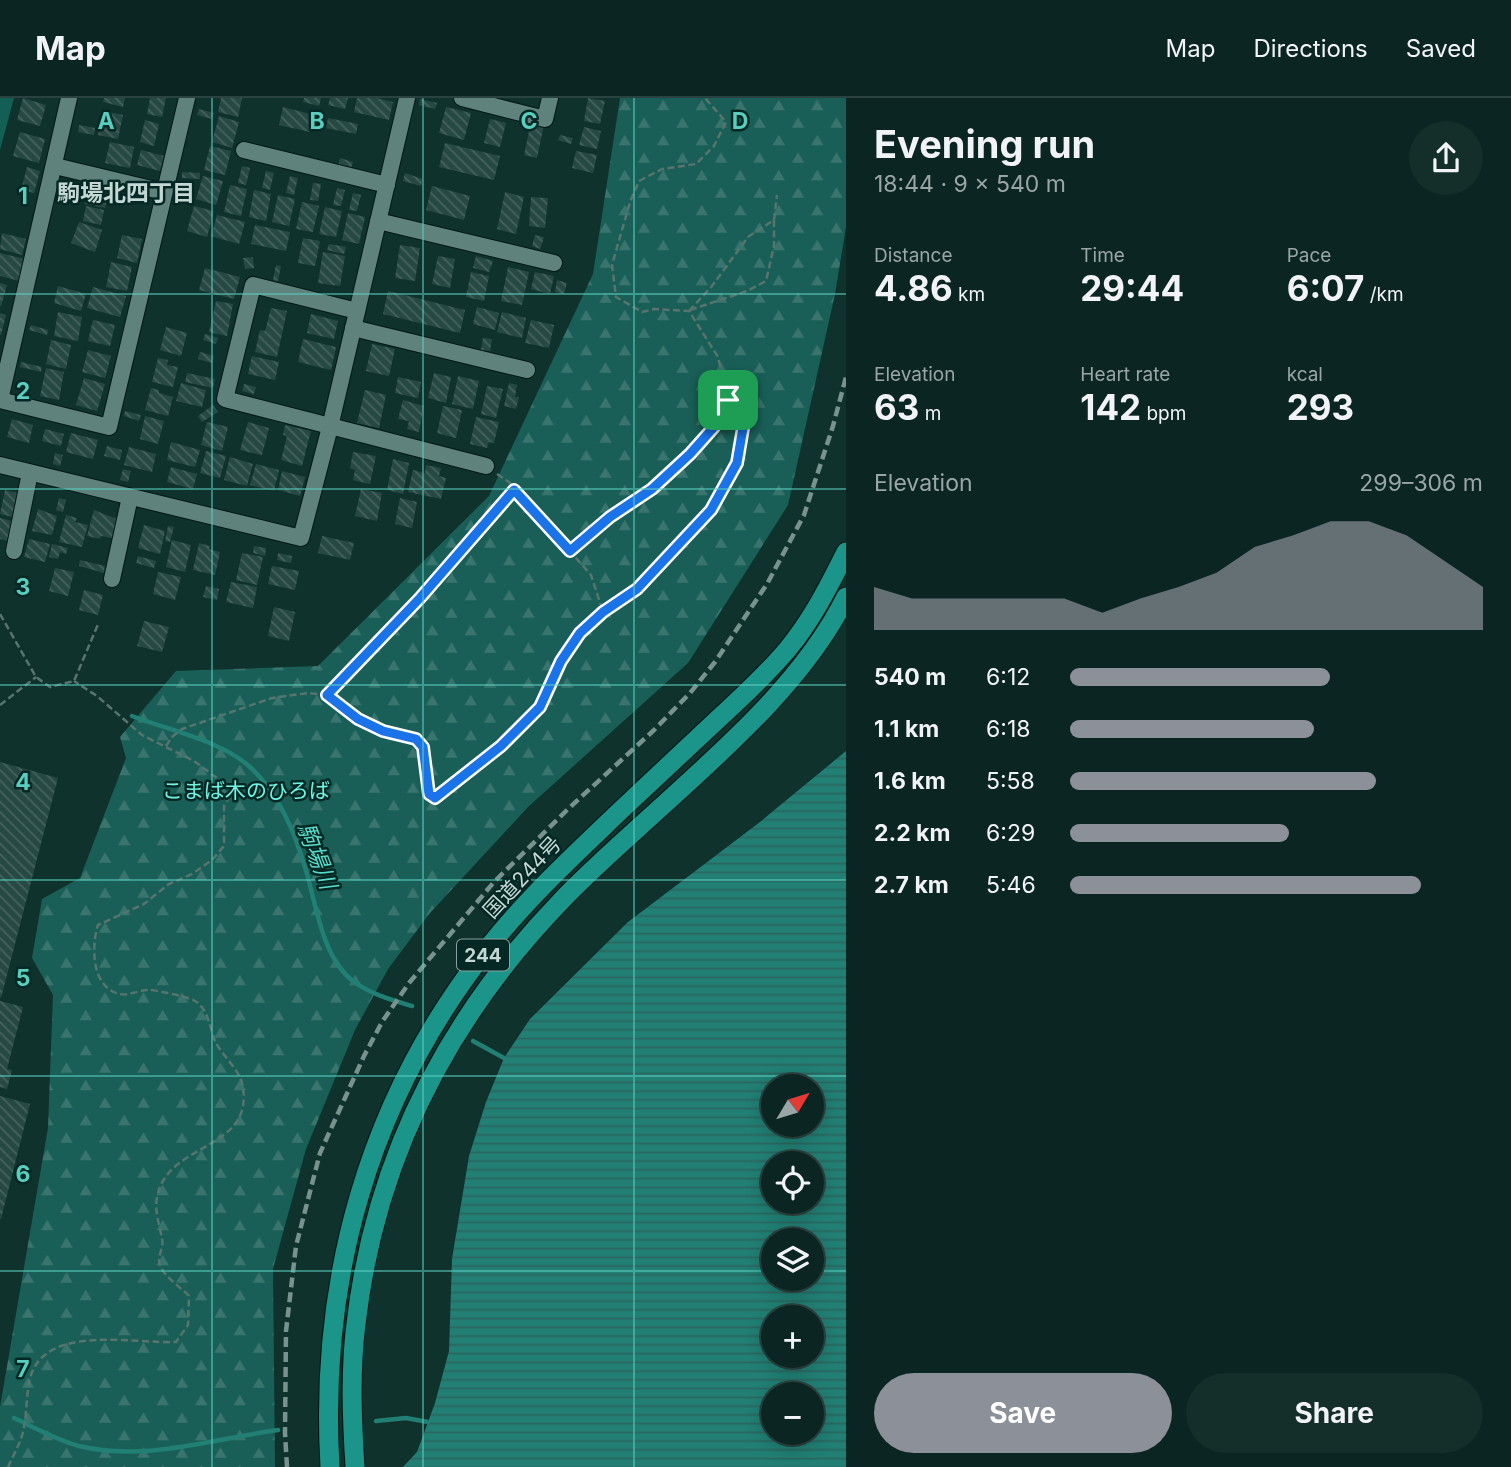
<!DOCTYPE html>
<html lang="en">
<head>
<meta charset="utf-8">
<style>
  :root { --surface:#0b2622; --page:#142e2a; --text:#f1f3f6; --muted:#9aa5a5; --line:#2b4340; --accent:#8c9099 }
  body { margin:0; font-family:Inter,"Noto Sans JP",sans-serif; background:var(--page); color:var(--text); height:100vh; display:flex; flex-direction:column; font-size:26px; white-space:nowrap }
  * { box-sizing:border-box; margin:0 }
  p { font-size:23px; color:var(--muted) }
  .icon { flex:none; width:38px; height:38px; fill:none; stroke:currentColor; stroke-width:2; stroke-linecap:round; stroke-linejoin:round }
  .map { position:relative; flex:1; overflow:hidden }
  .drawer { display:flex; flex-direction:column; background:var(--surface); width:665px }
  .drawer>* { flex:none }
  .needle { width:46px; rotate:52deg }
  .fabs { position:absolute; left:761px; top:976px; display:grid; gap:14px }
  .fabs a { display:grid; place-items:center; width:63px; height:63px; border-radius:50%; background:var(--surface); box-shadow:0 4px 18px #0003,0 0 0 2px var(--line); font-size:35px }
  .pin { position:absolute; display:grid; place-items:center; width:60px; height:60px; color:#fff; margin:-30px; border-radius:14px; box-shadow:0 4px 10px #0006 }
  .round { display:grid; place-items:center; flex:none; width:74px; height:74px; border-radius:37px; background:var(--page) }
  .summary { display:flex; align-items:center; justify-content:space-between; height:119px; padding:0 28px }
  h1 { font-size:38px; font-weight:700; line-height:52px }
  .metrics { display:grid; grid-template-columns:repeat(3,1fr); gap:10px; height:119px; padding:7px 28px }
  .metrics div { display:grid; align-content:center }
  .metrics b { font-size:35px; font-weight:700 }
  .metrics small { font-size:19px; font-weight:400 }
  .metrics p { font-size:19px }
  .chart { height:196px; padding:14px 28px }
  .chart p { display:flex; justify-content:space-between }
  .chart svg { width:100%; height:126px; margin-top:7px; fill:var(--accent); opacity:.7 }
  .primary-button { display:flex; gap:14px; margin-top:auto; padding:14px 28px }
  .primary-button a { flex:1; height:80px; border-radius:42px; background:var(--accent); color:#fff; font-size:28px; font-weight:700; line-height:80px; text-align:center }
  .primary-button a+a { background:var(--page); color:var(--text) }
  ul { padding:0 28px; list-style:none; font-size:23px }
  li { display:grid; grid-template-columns:112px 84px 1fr; align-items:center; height:52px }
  li i { height:18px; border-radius:9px; background:var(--accent) }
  header { display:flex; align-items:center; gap:42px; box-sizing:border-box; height:98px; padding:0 35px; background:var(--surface); border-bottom:2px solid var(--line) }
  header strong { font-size:33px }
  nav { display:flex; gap:38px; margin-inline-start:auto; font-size:24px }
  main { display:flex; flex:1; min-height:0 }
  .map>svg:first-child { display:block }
  .green { fill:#135f56 }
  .forest { fill:url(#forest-firs) }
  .water { fill:url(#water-rules); fill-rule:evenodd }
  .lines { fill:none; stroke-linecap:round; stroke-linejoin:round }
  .stream { stroke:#217f74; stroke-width:4.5 }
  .building { fill:url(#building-back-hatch) }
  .minor-casing { stroke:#011815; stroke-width:18 }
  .trunk-casing { stroke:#011815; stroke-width:21 }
  .path { stroke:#57746f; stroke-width:2.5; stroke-dasharray:7 3.5; stroke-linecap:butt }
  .minor { stroke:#5f827c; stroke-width:16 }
  .trunk { stroke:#1b9489; stroke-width:19 }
  .rail { stroke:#78928e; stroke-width:4.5; stroke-dasharray:10 5; stroke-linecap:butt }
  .route-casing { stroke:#fff; stroke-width:14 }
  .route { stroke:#1a73e8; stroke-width:9 }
  .grid { fill:none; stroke:#59cebf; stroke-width:2; stroke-opacity:0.55 }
  .labels { text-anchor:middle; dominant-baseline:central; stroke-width:5; stroke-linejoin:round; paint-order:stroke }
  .shield { fill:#042824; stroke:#8aa29f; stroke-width:2 }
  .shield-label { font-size:19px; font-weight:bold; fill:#c4d7d4 }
  .park-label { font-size:21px; fill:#72f2e1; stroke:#042824 }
  .street-label { font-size:21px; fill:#c4d7d4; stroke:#042824 }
  .neighbourhood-label { font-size:23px; font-weight:bold; fill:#c4d7d4; stroke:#042824 }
  .water-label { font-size:23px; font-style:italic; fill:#5adccb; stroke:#042824 }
  .grid-label { font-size:23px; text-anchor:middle; font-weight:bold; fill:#59cebf; stroke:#042824; stroke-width:5; stroke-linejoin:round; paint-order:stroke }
</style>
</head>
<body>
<header>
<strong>Map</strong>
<nav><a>Map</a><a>Directions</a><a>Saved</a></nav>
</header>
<main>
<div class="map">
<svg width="846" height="1369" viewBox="0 0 846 1369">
  <defs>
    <pattern id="forest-firs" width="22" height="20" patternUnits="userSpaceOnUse" patternTransform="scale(1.75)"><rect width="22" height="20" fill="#195f57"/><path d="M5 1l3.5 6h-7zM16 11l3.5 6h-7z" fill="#39756e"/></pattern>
    <pattern id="water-rules" width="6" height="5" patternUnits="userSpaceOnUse" patternTransform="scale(1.75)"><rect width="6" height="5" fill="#217f74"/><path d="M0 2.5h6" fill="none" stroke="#2b665f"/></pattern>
    <pattern id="building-back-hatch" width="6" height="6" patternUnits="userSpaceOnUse" patternTransform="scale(1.75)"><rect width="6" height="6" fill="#274944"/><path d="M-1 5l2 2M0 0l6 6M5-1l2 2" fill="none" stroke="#45625e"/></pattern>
  </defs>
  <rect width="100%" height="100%" fill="#0f322d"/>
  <path class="green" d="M0 0H14L0 52Z"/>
  <path class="forest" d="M620 0H846V129L835 196 788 407 688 565 528 709 430 815 388 871 355 932 306 1051 273 1171 275 1369H0V1309L48 1030 53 897 32 860 42 801 80 780 126 660 120 639 176 573 318 568 489 398 593 176Z"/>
  <path class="water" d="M846 653V1369H403L417 1354 435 1305 449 1253 452 1161 469 1058 486 1004 504 960 530 921 628 824 760 724ZM774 989H812V1027H774ZM774 1066H812V1104H774ZM774 1143H812V1181H774ZM774 1220H812V1258H774ZM774 1297H812V1335H774Z"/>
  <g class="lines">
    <g class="stream">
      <path d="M132 618C168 632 222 643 250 669 279 695 297 740 307 776 317 811 323 860 353 883 370 896 392 902 412 908"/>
      <path d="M473 943 504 960"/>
      <path d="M14 1320C35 1330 57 1342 79 1348 145 1364 212 1341 278 1332"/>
      <path d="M376 1323 406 1320 428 1324"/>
    </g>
  </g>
  <g class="building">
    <path d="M23 0 46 7 40 28 17 22Z"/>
    <path d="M104 0H125L123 9 103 4Z"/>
    <path d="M150 0H166L162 19 147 16Z"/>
    <path d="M221 0H242L238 19 218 14Z"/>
    <path d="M304 0H321L319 8 303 4Z"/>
    <path d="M330 0H348L345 11 328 7Z"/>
    <path d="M357 0H376L393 4 389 22 354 14Z"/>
    <path d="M588 0 605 3 600 26 584 23Z"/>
    <path d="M420 1 437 5 435 11 419 7Z"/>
    <path d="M283 9 314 17 310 34 279 27Z"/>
    <path d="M446 9 471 15 464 42 439 35Z"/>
    <path d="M199 11 214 15 212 21 197 17Z"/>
    <path d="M103 13 123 17 118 41 98 37Z"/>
    <path d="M219 18 239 24 232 50 212 44Z"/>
    <path d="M328 20 358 26 356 36 326 30Z"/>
    <path d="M490 21 506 25 500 49 484 45Z"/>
    <path d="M145 22 159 26 154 48 140 44Z"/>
    <path d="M531 24 544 27 537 60 524 57Z"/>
    <path d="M79 27 95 30 94 37 78 34Z"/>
    <path d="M584 29 601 33 597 51 579 47Z"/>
    <path d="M20 34 45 41 39 65 13 58Z"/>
    <path d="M560 37 573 40 571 46 558 42Z"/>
    <path d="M110 44 134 49 130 70 105 65Z"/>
    <path d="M445 45 500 58 494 82 439 69Z"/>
    <path d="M210 48 231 53 225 77 204 72Z"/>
    <path d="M141 52 164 58 160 73 137 67Z"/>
    <path d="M576 53 597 57 593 75 572 70Z"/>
    <path d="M340 60 353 64 350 73 338 69Z"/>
    <path d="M242 68 250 70 246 87 238 85Z"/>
    <path d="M27 69 40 73 34 95 21 92Z"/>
    <path d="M266 73 274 75 270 92 262 90Z"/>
    <path d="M182 74 200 75V81L182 80Z"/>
    <path d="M405 75 423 81 421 88 403 83Z"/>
    <path d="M203 78 223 83 216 107 196 101Z"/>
    <path d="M290 78 298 80 294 97 286 95Z"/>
    <path d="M313 85 321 86 318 103 310 102Z"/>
    <path d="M230 87 247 91 241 118 224 114Z"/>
    <path d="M432 88 470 98 464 122 426 112Z"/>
    <path d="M337 90 345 92 341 108 333 107Z"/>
    <path d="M254 92 271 96 266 123 249 119Z"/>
    <path d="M88 94 108 98 105 110 85 106Z"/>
    <path d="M505 94 524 99 516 136 497 131Z"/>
    <path d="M353 95 361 97 357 113 349 112Z"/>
    <path d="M278 97 295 101 289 128 272 124Z"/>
    <path d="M531 99 548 100 545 130 529 128Z"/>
    <path d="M302 104 319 108 313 134 296 131Z"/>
    <path d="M86 108 104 112 101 127 83 123Z"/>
    <path d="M194 108 214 113 207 139 187 133Z"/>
    <path d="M325 109 342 113 336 139 319 136Z"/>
    <path d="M348 115 365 119 359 146 342 142Z"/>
    <path d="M217 117 245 124 239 146 211 138Z"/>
    <path d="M79 124 102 132 95 154 71 145Z"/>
    <path d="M255 127 290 134 286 153 251 146Z"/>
    <path d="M2 135 26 141 22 157 0 151Z"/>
    <path d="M122 137 142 141 137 165 117 160Z"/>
    <path d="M535 137 544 139 540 151 532 148Z"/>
    <path d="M303 140 320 143 315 168 298 165Z"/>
    <path d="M329 146 346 149 344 156 327 152Z"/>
    <path d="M400 147 420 150 415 183 395 180Z"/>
    <path d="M323 154 345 158 340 188 318 185Z"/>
    <path d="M0 155 25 161 19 183 0 178Z"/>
    <path d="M438 158 455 161 450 190 432 186Z"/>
    <path d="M476 158 493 163 489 174 473 170Z"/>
    <path d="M253 159 254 170 245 171 243 160Z"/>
    <path d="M111 164 132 169 127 193 106 189Z"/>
    <path d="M276 167 281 168 278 183 273 182Z"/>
    <path d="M508 169 529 174 522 207 501 203Z"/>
    <path d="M205 170 240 179 234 201 199 192Z"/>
    <path d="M471 174 489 178 484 203 466 199Z"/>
    <path d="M535 174 554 178 550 196 531 191Z"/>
    <path d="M557 182 567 185 564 196 555 194Z"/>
    <path d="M0 185 7 187 1 208H0Z"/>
    <path d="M58 188 86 196 81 213 54 205Z"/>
    <path d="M93 189 126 198 120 219 87 210Z"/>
    <path d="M388 193 465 212 460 235 383 216Z"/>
    <path d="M216 203 233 206 227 238 209 234Z"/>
    <path d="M477 209 499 215 495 232 473 226Z"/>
    <path d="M271 210 287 213 277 259 255 254 260 232 265 233Z"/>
    <path d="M58 214 82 219 78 243 54 238Z"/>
    <path d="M502 214 526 220 522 240 497 234Z"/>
    <path d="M0 215 6 217 1 237H0Z"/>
    <path d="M311 216 338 223 334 241 307 235Z"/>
    <path d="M93 222 115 227 110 248 88 243Z"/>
    <path d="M531 222 554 227 549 250 525 245Z"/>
    <path d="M31 227 48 232 47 237 29 232Z"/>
    <path d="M166 229 187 235 181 258 160 252Z"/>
    <path d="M205 236 218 240 216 246 203 242Z"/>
    <path d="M483 240 492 241 490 253 481 252Z"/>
    <path d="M303 241 336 249 331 272 298 264Z"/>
    <path d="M51 242 71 247 66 271 46 266Z"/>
    <path d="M372 246 395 251 389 278 366 273Z"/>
    <path d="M88 252 111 258 105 280 82 274Z"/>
    <path d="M200 254 214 258 212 265 198 261Z"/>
    <path d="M252 258 279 264 275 282 248 276Z"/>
    <path d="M158 260 168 262 167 267 178 269 173 289 152 284Z"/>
    <path d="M21 264 42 269 41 274 20 269Z"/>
    <path d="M46 270 64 274 59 302 40 298Z"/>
    <path d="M187 275 215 281 213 290 185 284Z"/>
    <path d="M434 275 451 279 446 305 428 300Z"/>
    <path d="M458 278 479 283 473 311 452 306Z"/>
    <path d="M398 279 421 284 418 300 395 295Z"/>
    <path d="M84 280 105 286 97 313 76 307Z"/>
    <path d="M181 285 206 292 202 309 176 303Z"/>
    <path d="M509 285 517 287 515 299H519L516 311 504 308Z"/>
    <path d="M244 286 256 289 254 296 242 293Z"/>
    <path d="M487 288 503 291 496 320 481 316Z"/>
    <path d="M151 290 159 292V295L173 299 168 318 145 312Z"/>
    <path d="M365 292 386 297 379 330 357 325Z"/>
    <path d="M403 302 424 308 419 334 407 331 409 323 398 321Z"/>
    <path d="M213 307 218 314 202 324 198 318Z"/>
    <path d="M443 308 462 312 456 340 437 335Z"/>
    <path d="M125 313 141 317 139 323 124 318Z"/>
    <path d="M145 318 164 323 158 346 140 341Z"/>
    <path d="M476 319 499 324 494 345 489 344 487 350 470 346Z"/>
    <path d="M12 321 33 327 29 345 7 339Z"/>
    <path d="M207 324 228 329 222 353 201 347Z"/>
    <path d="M248 324 269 330 262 357 240 352Z"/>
    <path d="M285 327 311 333 302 368 281 362 287 338 283 337Z"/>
    <path d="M45 331 64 336 61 348 42 343Z"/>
    <path d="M71 335 98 342 93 361 66 354Z"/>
    <path d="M171 344 200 352 195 369 167 362Z"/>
    <path d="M107 348 122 352 120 362 104 358Z"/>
    <path d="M129 349 156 356 152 374 124 367Z"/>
    <path d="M206 353 226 358 220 380 200 375Z"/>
    <path d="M353 354 376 358 370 386 353 382 355 372 350 370Z"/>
    <path d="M55 355 63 357 60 368 53 366Z"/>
    <path d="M230 359 253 366 247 388 224 382Z"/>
    <path d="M393 361 409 365 403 396 387 392Z"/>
    <path d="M256 366 279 372 274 393 250 387Z"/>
    <path d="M426 367 441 370 439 378 446 380 441 401 408 394 413 372 425 375Z"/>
    <path d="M171 369 197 376 193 391 167 384Z"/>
    <path d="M123 371 131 373 128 384 120 382Z"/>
    <path d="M282 373 305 379 300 398 278 392Z"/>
    <path d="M361 391 382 395 377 423 355 418Z"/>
    <path d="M5 392 22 396 17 420 0 416Z"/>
    <path d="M59 400 66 402 63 414 56 412Z"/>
    <path d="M400 400 417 404 412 430 395 426Z"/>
    <path d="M38 411 57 418 52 437 32 433Z"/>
    <path d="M94 412 117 421 112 440 101 438 100 441 87 438Z"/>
    <path d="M66 417 77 420 75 424 88 427 82 449 59 444Z"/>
    <path d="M0 420 16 424 11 444 0 441Z"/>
    <path d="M144 427 165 433 160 456 138 450Z"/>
    <path d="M168 428 174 429 170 444 165 443Z"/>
    <path d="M322 438 354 445 350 462 318 455Z"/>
    <path d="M29 441 50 446 45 464 24 459Z"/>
    <path d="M172 442 191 447 185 474 166 469Z"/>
    <path d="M199 445 210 448 209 451 220 454 215 477 193 472Z"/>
    <path d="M52 446 68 450 66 456 60 454 58 461 49 459Z"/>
    <path d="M254 448 266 450 265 458 253 455Z"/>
    <path d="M242 455 263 459 257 487 236 482Z"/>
    <path d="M278 455 292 458 291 465 277 462Z"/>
    <path d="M138 458 156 463 154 470 136 465Z"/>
    <path d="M80 462 105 468 104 475 79 468Z"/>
    <path d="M272 468 299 473 295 492 268 486Z"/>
    <path d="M55 470 74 474 68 498 49 493Z"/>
    <path d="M158 474 181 479 175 502 153 496Z"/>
    <path d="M231 484 257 489 253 510 226 504Z"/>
    <path d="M206 488 219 491 217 502 203 499Z"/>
    <path d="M84 492 103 497 98 517 79 512Z"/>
    <path d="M274 509 295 514 289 543 268 538Z"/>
    <path d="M144 523 169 529 162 554 137 548Z"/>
    <path d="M0 664 58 680 1 900H0Z"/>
    <path d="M0 903 23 909 7 971 12 972 7 991 0 989Z"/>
    <path d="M0 998 30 1006 1 1121H0Z"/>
  </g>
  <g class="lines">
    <defs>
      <g id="minor">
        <path d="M69 0 0 302 109 329 187 0"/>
        <path d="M462 0 545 21 550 0"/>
        <path d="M244 52 387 87"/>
        <path d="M55 68 164 94"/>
        <path d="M378 123 554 165"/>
        <path d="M357 213 253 187 225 301 486 368"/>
        <path d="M353 230 527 272"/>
        <path d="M0 367 301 440 330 329 407 0"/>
        <path d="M14 453 30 375"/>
        <path d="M112 481 130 399"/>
      </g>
      <g id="trunk">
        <path d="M330 1369C319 1182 368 1004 484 855 525 802 573 758 621 712 653 682 685 652 717 622 741 600 766 577 787 552 812 522 829 488 846 454"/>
        <path d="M355 1369C352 1322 350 1273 356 1226 375 1061 446 922 562 802 586 777 613 753 638 730 711 663 802 588 846 499"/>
      </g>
    </defs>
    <use href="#minor" class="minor-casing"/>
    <use href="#trunk" class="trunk-casing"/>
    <g class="path">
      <path d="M690 212 747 193 766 183 774 148V122"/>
      <path d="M689 213 712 188 748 139 774 122 777 97"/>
      <path d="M497 376 509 384 591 477 603 514 580 535 561 563 540 609 501 648 435 700 429 696 423 649 416 641 383 633 358 621 327 597 420 500 514 392"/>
      <path d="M570 453 610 419 652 391 690 356 714 329 728 302"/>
      <path d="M603 514 637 491 711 412 737 365 743 329 728 302 718 259 689 213 654 211 642 214 616 199 612 167 630 104 639 83 662 71 696 66 714 48 726 24 705 0"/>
      <path d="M0 516 36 579 50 589 74 583 99 524"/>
      <path d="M0 607 36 579"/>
      <path d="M166 648 172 639 182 631 272 600 308 595 327 597"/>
      <path d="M8 1369C13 1358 20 1346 23 1334 27 1317 26 1298 30 1280 45 1225 134 1246 176 1244L188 1227 189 1198C180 1188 159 1176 159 1162 159 1155 164 1149 162 1141 160 1128 154 1113 157 1099 168 1042 257 1054 242 985 239 972 223 958 216 945 210 933 209 911 195 903 189 899 156 892 149 892 142 892 135 895 128 896 111 899 99 884 96 869 93 856 94 839 98 827L144 806 169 786 192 776 212 762 224 748V708L231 696 229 689 194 663 142 637 97 598 74 583"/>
    </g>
    <use href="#minor" class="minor"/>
    <use href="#trunk" class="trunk"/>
    <path class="rail" d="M287 1369 285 1335 286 1233 296 1148 320 1055 364 958 382 924 409 885 494 784 568 711 653 633 690 595 715 564 767 486 804 417 833 328 846 279"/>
  </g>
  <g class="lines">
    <defs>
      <path id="route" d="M728 302 743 330 737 365 711 412 637 491 603 514 580 535 561 563 540 609 501 648 435 700 429 696 423 649 416 641 383 633 358 621 327 597 420 500 514 392 570 453 610 419 652 391 690 356 714 329Z"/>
    </defs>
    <use href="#route" class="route-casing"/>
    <use href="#route" class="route"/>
  </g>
  <path class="grid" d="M212 0V1369M423 0V1369M634 0V1369M0 196H846M0 391H846M0 587H846M0 782H846M0 978H846M0 1173H774M812 1173H846"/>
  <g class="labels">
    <rect class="shield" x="457" y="841.5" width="52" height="31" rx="5"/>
    <g class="shield-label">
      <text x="483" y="857">244</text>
    </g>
    <g class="park-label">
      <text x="246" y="692">こまば木のひろば</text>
    </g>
    <g class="street-label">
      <text transform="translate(522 779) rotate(-47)">国道244号</text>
    </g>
    <g class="neighbourhood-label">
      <text x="126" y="95">駒場北四丁目</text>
    </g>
    <g class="water-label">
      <text transform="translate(317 758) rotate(69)">駒場川</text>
    </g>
  </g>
  <g class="grid-label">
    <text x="106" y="31">A</text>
    <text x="317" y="31">B</text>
    <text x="529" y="31">C</text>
    <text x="740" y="31">D</text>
    <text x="23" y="106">1</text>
    <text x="23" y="301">2</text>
    <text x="23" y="497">3</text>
    <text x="23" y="692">4</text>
    <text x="23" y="888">5</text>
    <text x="23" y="1084">6</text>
    <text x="23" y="1279">7</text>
  </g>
</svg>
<div class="fabs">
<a><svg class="needle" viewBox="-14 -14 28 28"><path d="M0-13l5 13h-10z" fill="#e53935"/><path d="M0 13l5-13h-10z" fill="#9aa5a5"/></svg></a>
<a><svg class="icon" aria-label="locate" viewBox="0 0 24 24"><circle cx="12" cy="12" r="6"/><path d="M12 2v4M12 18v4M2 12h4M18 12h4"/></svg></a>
<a><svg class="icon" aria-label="layers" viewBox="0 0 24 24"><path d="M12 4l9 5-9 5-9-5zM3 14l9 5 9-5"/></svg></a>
<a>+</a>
<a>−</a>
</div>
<div class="pin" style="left:728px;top:302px;background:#1e9e55"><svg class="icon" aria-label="arrive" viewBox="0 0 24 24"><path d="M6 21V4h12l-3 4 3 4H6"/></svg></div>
</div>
<section class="drawer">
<div class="summary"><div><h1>Evening run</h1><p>18:44 · 9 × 540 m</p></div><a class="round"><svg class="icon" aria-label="share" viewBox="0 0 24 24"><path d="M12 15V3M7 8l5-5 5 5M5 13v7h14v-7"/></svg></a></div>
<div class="metrics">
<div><p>Distance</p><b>4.86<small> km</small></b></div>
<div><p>Time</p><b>29:44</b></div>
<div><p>Pace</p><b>6:07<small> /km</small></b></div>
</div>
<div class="metrics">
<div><p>Elevation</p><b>63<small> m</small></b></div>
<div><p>Heart rate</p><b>142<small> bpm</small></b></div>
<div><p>kcal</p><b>293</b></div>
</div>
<div class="chart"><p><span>Elevation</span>299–306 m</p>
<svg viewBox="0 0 160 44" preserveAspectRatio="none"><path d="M0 44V29L10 33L20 33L30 33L40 33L50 33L60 38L70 33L80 29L90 24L100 15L110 11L120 6L130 6L140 11L150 20L160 29V44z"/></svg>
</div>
<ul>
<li><b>540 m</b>6:12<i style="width:63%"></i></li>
<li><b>1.1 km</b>6:18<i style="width:59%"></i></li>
<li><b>1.6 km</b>5:58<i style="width:74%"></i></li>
<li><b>2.2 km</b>6:29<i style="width:53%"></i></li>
<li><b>2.7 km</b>5:46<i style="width:85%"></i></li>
</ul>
<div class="primary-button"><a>Save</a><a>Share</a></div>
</section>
</main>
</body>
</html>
